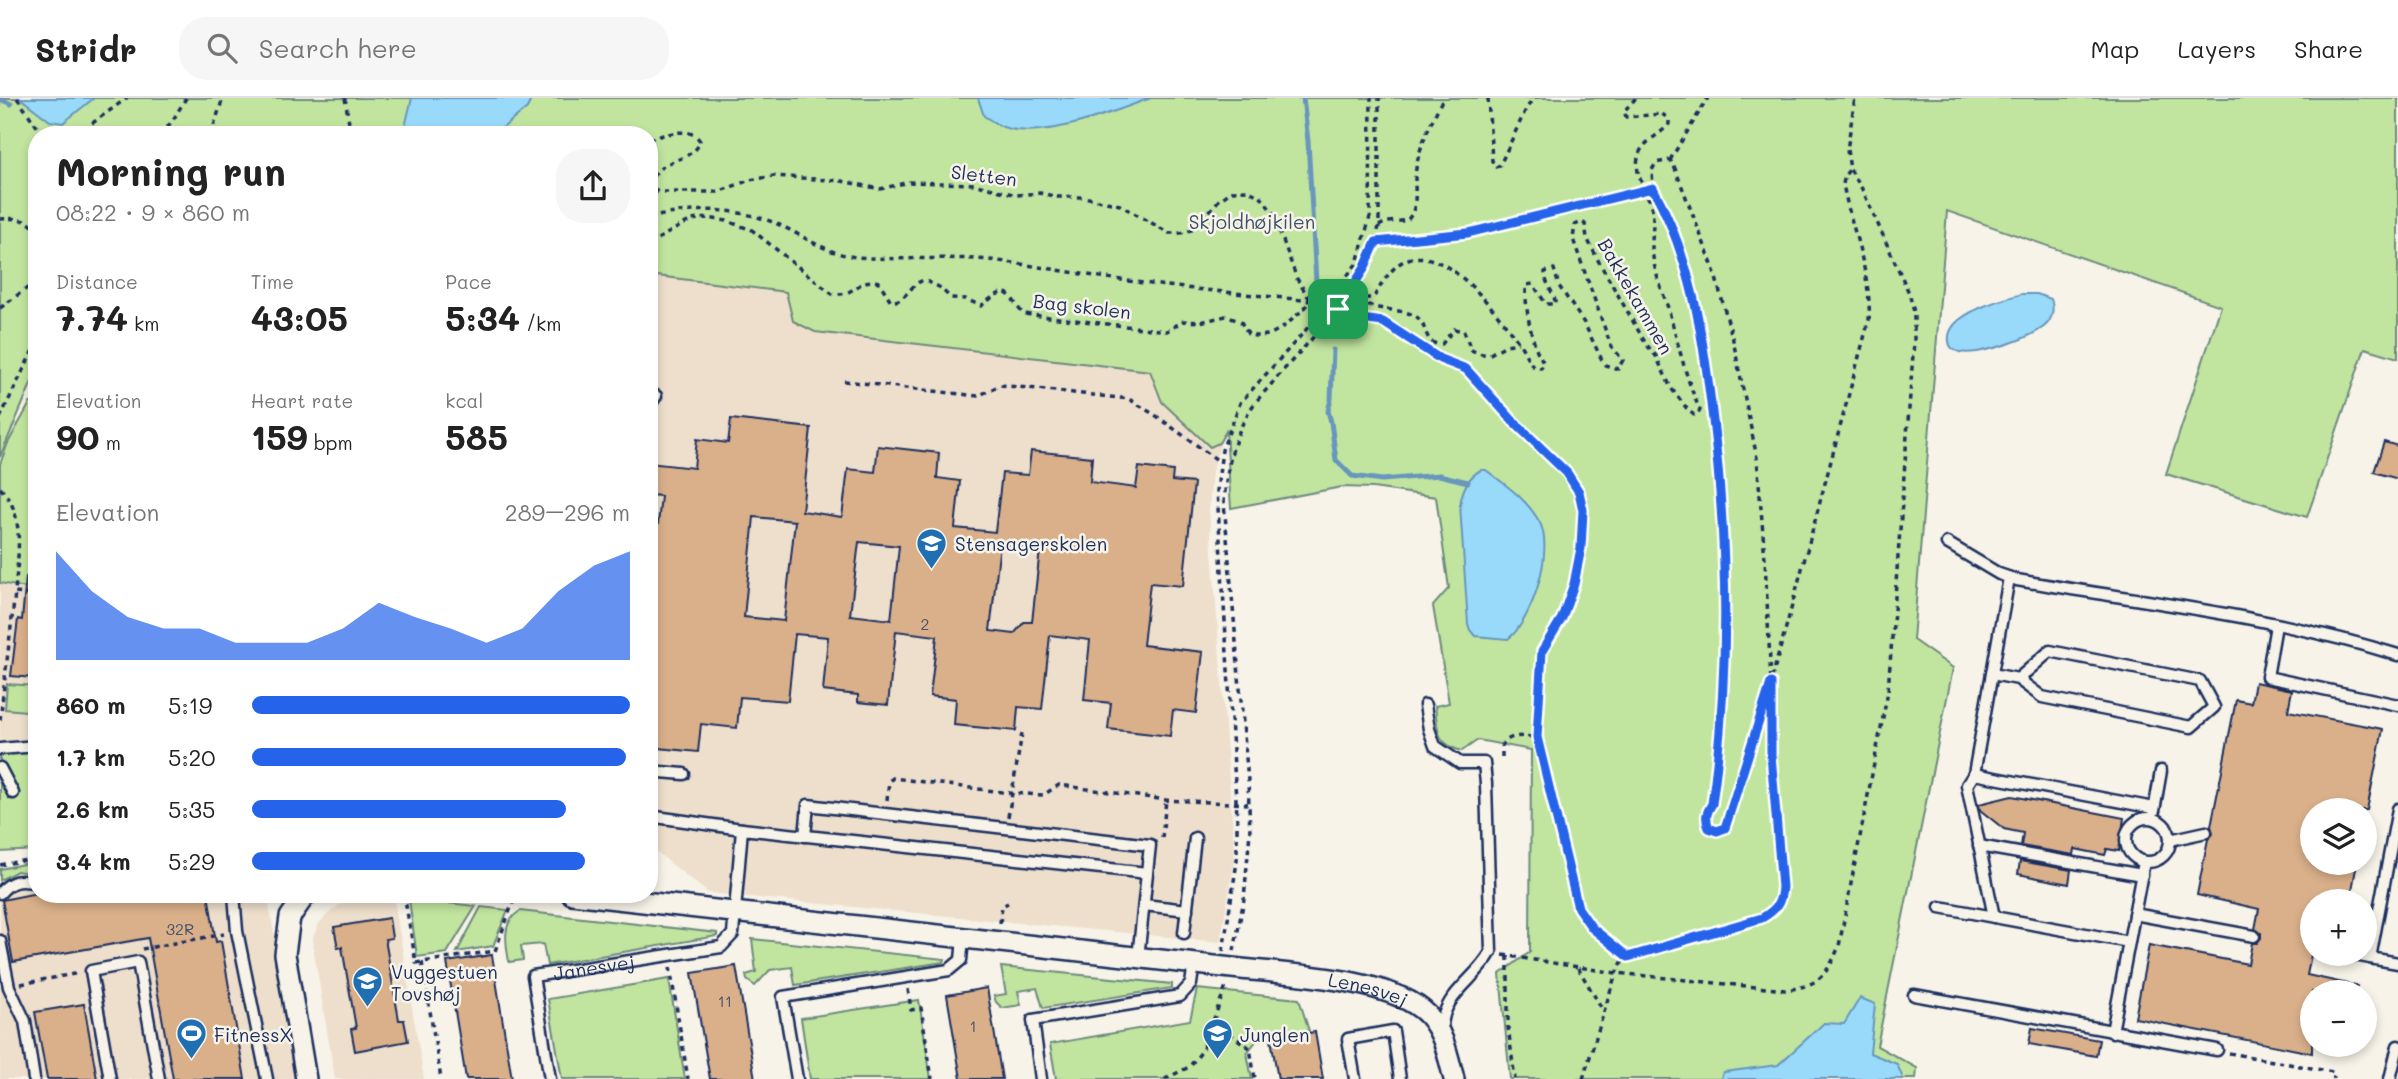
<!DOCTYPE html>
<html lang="en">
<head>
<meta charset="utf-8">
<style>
  :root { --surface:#fff; --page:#f6f6f6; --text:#222; --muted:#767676; --line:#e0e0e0; --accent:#2563eb }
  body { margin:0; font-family:Mali,sans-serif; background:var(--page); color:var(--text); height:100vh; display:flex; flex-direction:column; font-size:26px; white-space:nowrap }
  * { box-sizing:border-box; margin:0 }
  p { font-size:23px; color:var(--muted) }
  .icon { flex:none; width:38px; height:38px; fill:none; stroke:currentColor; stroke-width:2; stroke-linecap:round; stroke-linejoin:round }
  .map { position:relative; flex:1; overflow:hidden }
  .panel { position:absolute; left:28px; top:28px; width:630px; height:777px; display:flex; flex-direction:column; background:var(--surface); border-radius:28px; box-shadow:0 4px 10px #0003 }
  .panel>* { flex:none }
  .controls { position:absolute; left:2300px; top:700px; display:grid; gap:14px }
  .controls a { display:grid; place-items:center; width:77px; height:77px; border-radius:50%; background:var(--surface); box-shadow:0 4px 10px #0003; font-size:35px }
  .pin { position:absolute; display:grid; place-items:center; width:60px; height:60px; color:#fff; margin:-30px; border-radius:14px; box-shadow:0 4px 10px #0006 }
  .round { display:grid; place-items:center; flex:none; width:74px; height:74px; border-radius:28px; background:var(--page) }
  .head { display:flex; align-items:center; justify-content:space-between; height:119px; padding:0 28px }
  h1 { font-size:38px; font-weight:700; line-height:52px }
  .stats { display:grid; grid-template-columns:repeat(3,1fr); gap:10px; height:119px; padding:7px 28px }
  .stats div { display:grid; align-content:center }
  .stats b { font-size:35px; font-weight:700 }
  .stats small { font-size:19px; font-weight:400 }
  .stats p { font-size:19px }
  .chart { height:196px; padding:14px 28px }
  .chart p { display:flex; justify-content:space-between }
  .chart svg { width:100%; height:126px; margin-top:7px; fill:var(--accent); opacity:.7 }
  ul { padding:0 28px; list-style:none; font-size:23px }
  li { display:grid; grid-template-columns:112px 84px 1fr; align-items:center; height:52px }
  li i { height:18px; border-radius:9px; background:var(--accent) }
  header { display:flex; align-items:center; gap:42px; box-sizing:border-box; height:98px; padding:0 35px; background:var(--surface); border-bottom:2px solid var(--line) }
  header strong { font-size:33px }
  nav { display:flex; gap:38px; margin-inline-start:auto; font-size:24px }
  .search { width:490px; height:63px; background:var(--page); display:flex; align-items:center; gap:18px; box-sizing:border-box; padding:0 24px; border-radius:28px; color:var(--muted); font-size:26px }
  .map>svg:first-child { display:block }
  .built { fill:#eedfcc }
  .green { fill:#c1e59f; stroke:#6e8a7e; stroke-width:2 }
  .water { fill:#99dafb; stroke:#6796bc; stroke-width:2 }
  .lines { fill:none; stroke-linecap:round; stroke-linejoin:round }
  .stream { stroke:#6796bc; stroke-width:5 }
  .building { fill:#dab08b; stroke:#1b2f5e; stroke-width:2; fill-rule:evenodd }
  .lane-casing { stroke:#1b2f5e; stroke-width:15 }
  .street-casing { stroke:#1b2f5e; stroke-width:24 }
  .path { stroke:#1b2f5e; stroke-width:3.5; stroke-dasharray:5 5; stroke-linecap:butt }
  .lane { stroke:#f7f3e8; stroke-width:10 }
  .street { stroke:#f7f3e8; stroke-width:19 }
  .route-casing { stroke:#fff; stroke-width:14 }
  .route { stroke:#2563eb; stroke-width:9 }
  .labels { text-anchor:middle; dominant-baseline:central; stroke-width:5; stroke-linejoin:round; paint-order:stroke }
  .number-label { font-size:16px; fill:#4b4f69 }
  .street-label { font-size:19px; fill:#1b2f5e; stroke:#f7f3e8 }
  .park-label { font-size:19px; fill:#3c536b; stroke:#f7f3e8 }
  .poi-label { font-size:19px; fill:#1b2f5e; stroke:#f7f3e8; text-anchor:start }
</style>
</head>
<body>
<header>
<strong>Stridr</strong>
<div class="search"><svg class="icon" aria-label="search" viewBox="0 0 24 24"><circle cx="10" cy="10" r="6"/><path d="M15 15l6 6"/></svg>Search here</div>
<nav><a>Map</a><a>Layers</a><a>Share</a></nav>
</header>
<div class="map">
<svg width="2398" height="981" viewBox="0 0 2398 981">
  <rect width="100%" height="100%" fill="#f7f3e8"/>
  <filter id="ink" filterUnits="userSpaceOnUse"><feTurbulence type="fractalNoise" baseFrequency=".0143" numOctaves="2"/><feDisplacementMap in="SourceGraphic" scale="14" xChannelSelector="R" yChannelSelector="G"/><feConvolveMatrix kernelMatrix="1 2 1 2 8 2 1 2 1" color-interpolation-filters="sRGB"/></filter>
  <g filter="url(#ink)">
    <g class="built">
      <path d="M649 177 1219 241 1225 332 1212 373 1209 412 1235 761 1220 844 708 795 649 748Z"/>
      <path d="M0 485 37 492V649L0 653Z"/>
      <path d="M37 782V796H267L300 981H0V785Z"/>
      <path d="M358 800 394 801 424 981H335L312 842 318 827 327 817 339 807Z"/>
    </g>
    <g class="green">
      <path d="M0 0H2398V260L2365 250 2307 419 2166 376 2221 208 1947 113 1913 542 1953 570 1877 948 1917 970 1916 981H1510L1500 876 1530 854 1531 652 1478 642 1462 653C1435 646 1438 632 1435 608L1449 605 1433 508 1449 490 1436 399 1373 390 1342 389 1231 410 1226 333 1219 345 1210 349 1162 304 1150 273 815 234 793 223 786 194 649 177V37H37V272L0 359Z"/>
      <path d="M30 305 37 306V492L0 485V366L8 345Z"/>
      <path d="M7 586 37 588V614L5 611Z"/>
      <path d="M28 653 37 654V752L0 754V655Z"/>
      <path d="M37 763V776L17 773 0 782V771Z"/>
      <path d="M409 801 476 808 447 855 417 859Z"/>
      <path d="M481 809 508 812 493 848 457 854Z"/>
      <path d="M520 813 717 835V838L547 867 543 846 521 848 523 862 509 864C506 846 501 824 520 813Z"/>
      <path d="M752 841 945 861 944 864 795 887 792 869 770 872 755 888 747 882 746 877 756 874Z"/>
      <path d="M1001 869 1172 886V890L1043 910 1037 890 1018 893 1021 907 1002 910 996 904 994 898 1006 896Z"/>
      <path d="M669 881 685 981H562L548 901Z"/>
      <path d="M1197 891 1299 901 1309 933 1257 942 1247 955 1252 981H1056L1050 946 1190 922Z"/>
      <path d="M919 902 931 981H810L801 920Z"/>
    </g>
    <g class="water">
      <path d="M20 0H94L63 25 50 23Z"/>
      <path d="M412 0H532L527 10 494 37H403Z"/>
      <path d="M978 0H1151C1112 14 1044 43 1003 29 996 26 990 22 984 18Z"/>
      <path d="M2022 196H2037L2051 201C2054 209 2053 219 2047 226 2033 240 1979 258 1960 254 1954 253 1949 249 1949 243 1945 216 2003 201 2022 196Z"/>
      <path d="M1481 372H1486C1507 388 1527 401 1540 425 1554 453 1532 523 1508 541L1475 538 1470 532 1468 526 1460 407C1462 393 1467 379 1481 372Z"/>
      <path d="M1860 900 1875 906 1870 955 1897 966 1903 981H1720L1724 974 1778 967 1824 925 1844 926Z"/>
    </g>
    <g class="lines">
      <g class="stream">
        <path d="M1303 0 1308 43 1316 184"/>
        <path d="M0 1 11 6"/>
        <path d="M1333 252 1331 301 1328 313 1331 324 1336 362 1352 378 1382 382 1439 377 1468 384"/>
      </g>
    </g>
    <g class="building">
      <path d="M731 321 811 330 802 413 842 419 848 371 875 374 878 348 939 355 937 380 960 383 955 430 995 434 1002 375 1028 377 1031 353 1092 359 1090 384 1136 390 1139 369 1173 373 1172 383 1194 385 1183 488 1150 485 1143 547 1203 554 1196 615 1173 612 1170 638 1108 631 1111 605 1084 602 1090 542 1050 537 1042 611 1018 609 1016 633 954 627 956 601 930 598 937 538 896 533 888 607 858 604V597L823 593 828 539 795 536 788 603 740 599 737 630 701 626 698 654 649 649V560L652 535 649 534V426H658L661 398 649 397V365L694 370 697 341 728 345ZM754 419 795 423 784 523 744 519ZM859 444 899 448 891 522 850 517ZM1000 446 1040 451 1032 524H1024L1014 536 990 533Z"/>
      <path d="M2384 344 2398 348V381L2374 374Z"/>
      <path d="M26 479 37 480V577H34V580L11 578 18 521 22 522Z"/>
      <path d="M2255 584 2292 592 2288 613 2383 631 2367 712H2312V765H2357L2350 803H2312V852L2307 877 2357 888 2356 894H2312V955L2135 920 2149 847 2248 866 2252 845H2257L2261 840V835L2255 831 2259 811 2197 797 2208 741 2213 736 2211 728 2236 602 2251 605Z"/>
      <path d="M2012 698 2124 720 2119 753 2107 751 2105 757 2075 751 2074 757 2021 748 2023 735 2004 731 1980 712 1979 706Z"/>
      <path d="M2020 763 2071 772 2069 786 2018 776Z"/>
      <path d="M37 795 208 796 216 844 221 843 245 981H173L148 840 13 864 2 802Z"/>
      <path d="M389 820 392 840 385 841 399 922H404L408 943 355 953 351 931 356 930 342 849 338 850 334 829Z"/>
      <path d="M492 857 512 981H466L447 864Z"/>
      <path d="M736 868 755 981H710L692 875Z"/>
      <path d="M987 890 1002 981H961L947 897Z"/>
      <path d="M84 906 97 981H47L35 914Z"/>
      <path d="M2032 930 2099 942 2096 958 2029 946Z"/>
      <path d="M1315 934 1323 981H1278L1271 941Z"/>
    </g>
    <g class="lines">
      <defs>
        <g id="lane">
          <path d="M649 308 656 298"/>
          <path d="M1947 445 1999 476 2017 482C2144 504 2274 518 2398 557"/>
          <path d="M2276 527 2267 579 2398 607"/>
          <path d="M1992 576 2018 581 2050 553 2200 583 2214 609 2191 629 2042 599 2018 581"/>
          <path d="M1425 607 1429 631 1435 648 1460 665H1484L1486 686 1491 854C1476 882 1441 897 1442 932"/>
          <path d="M0 651 37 648"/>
          <path d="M0 670 13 695"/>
          <path d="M649 673 684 676"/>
          <path d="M1974 676 2154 710"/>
          <path d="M2398 711 2370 860 2398 865"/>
          <path d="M2154 713 2161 673"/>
          <path d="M649 718 742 731"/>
          <circle cx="2148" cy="742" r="22"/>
          <path d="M805 738 808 707 1150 747 1147 775"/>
          <path d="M2170 742 2206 734"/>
          <path d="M1979 748 2142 777"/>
          <path d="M0 795C11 782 20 781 37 785"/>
          <path d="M234 796 237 833 267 981"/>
          <path d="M1144 807 1187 812"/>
          <path d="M1940 809 2129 844"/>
          <path d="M2134 816 2254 838"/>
          <path d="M1994 819 1967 687 1974 676 2009 480"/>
          <path d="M1184 835 1195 740"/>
          <path d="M0 843 9 889 25 923 34 981"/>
          <path d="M2349 856 2370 860"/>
          <path d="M1914 897 2217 952"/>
          <path d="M2112 934 2144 764"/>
          <path d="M110 981 91 873 138 864 159 981"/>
          <path id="s1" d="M550 981 533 878 721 849 733 836 742 731 1147 775 1138 860"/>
          <path d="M797 981 783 899 949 872 961 862 963 840"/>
          <path d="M1041 981 1033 922 1180 898 1191 886 1194 865"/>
          <path d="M1355 981 1348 941 1393 933 1400 981"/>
          <path d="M2390 981 2398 948"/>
        </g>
        <g id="street">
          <path d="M306 796 290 819 285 856 306 981"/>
          <path id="s2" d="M572 796 1232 870C1283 876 1392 879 1428 917 1444 935 1448 958 1454 981"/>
        </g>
      </defs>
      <use href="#lane" class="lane-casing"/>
      <use href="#street" class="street-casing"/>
      <g class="path">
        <path d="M17 0 43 37"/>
        <path d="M345 0 351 37"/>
        <path d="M1488 0 1492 63 1496 69 1500 67 1527 9 1535 0"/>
        <path d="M76 37 127 0"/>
        <path d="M161 37 173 22 186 0"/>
        <path d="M211 37 223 0"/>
        <path d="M649 41C664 37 691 27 700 43 697 58 674 61 662 69 657 73 653 78 650 83L657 94H718L750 82 774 78 842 83 880 91 909 84 973 86 1017 97 1040 95 1058 99H1084L1120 107 1169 135H1181L1195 131 1218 103 1232 93 1247 92 1261 99 1273 115 1297 181 1311 203"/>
        <path d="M1670 62 1708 0"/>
        <path d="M649 120C696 109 739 108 784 129 808 141 829 156 857 159 901 163 946 158 990 162 1034 167 1077 176 1121 182 1184 191 1248 196 1312 203L1338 211 1348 219 1383 224 1440 260 1466 271 1481 285 1514 324 1567 375 1579 394 1583 412 1581 450 1574 486 1562 520 1542 553 1537 639 1578 810 1592 830 1628 859"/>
        <path d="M0 121C15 120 26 120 37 132"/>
        <path d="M1379 128C1391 120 1404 126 1409 120 1417 111 1415 95 1415 83 1415 55 1431 25 1443 0"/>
        <path d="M1376 143 1468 135 1653 91"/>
        <path d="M649 146 691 122 708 120 727 123 752 132 832 196C859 198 856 179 879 184L891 203C906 205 909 186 924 182L939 189 951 200 966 201 981 208 994 198 1003 194C1014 197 1015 209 1024 216L1167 233 1183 223 1200 224 1226 218 1241 224 1248 236C1273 246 1295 218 1312 203"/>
        <path d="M1359 202C1364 204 1369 208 1374 209 1385 212 1409 212 1418 220 1428 229 1424 248 1442 246L1454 231 1464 233 1471 252 1482 256H1490L1506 247 1518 245"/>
        <path d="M0 210 37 183"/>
        <path d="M1338 211 1357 200H1371L1375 197C1382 186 1390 171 1402 164 1442 140 1499 217 1519 245 1524 252 1527 261 1533 268L1541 270 1544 266C1542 261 1538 256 1536 250 1531 238 1523 199 1527 187L1533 186 1546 206H1555C1556 196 1545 188 1545 174L1554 171 1559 188 1584 225 1601 260 1605 267 1618 271 1623 262 1611 248 1573 141 1575 127 1582 124 1585 126 1587 140 1599 164 1646 246 1656 258 1671 290 1688 312 1694 317 1698 316 1700 312C1685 279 1678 244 1668 210 1663 194 1655 176 1653 159 1650 143 1655 127 1652 111 1648 94 1634 78 1638 60 1641 43 1660 38 1669 26V21L1662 16 1626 19 1624 13 1636 0"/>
        <path d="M844 283 978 298 1000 287 1129 301 1155 317 1220 364"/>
        <path d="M0 320 37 244"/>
        <path d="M0 390C27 415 17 462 15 495L37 497"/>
        <path d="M0 622 15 495"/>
        <path d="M1502 659V647C1510 635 1524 639 1537 639"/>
        <path d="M887 702 889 683 893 680 1010 695 1043 697 1059 687 1166 702 1248 706"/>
        <path d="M1008 719 1022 635"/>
        <path d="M1162 740 1166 702"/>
        <path d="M0 767 37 760"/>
        <path d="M404 796 416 865 495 853 516 796"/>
        <path d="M1000 825 1002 808 1008 805"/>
        <path d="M142 851 224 836"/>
        <path d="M1223 853 1237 764V718L1217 393 1222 352 1240 305 1305 233 1357 165 1370 119 1371 0"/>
        <path d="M1234 853 1244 801 1250 734 1248 683 1224 405C1226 374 1232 344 1247 317 1254 304 1265 294 1274 283 1314 236 1366 191 1379 128V0"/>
        <path d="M1503 857 1616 875 1785 892C1818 888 1827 878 1839 848L1888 593 1914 243V214L1909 195 1862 91 1850 71 1847 52 1855 0"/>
        <path d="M1508 858V929L1515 981"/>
        <path d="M422 864 441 981"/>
        <path d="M670 869 688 981"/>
        <path d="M1578 870 1604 914"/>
        <path d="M21 886 79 875"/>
        <path d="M908 891 911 912 921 910 932 981"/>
        <path d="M1213 924 1250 950 1255 981"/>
        <path d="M2229 955 2333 974 2334 981"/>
        <path d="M1165 981 1189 969 1202 953 1226 888"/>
        <path d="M1583 981 1616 875 1624 861 1637 855 1762 820 1776 812 1781 801 1771 657V585L1765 461 1757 360 1733 242 1713 169 1674 68 1670 62 1656 65 1652 72 1653 91 1676 137 1704 242 1722 393 1725 447 1721 626 1712 706C1706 715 1705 720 1709 730L1717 733 1725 730C1739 681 1757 632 1771 583 1805 463 1836 342 1869 222 1872 177 1851 130 1843 86L1845 77 1850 71"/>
      </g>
      <use href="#lane" class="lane"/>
      <use href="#street" class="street"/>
    </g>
  </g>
  <g class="lines" filter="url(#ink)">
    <defs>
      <path id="route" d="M1653 90C1691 159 1703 237 1712 314 1728 444 1730 576 1712 706 1706 715 1705 720 1709 730L1717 733 1725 730 1771 585V657L1782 789C1781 805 1777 811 1762 820L1628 859 1592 830 1578 810 1537 639 1542 553 1562 520 1574 486 1581 450 1583 412 1579 394 1567 375 1514 324 1466 271 1440 261 1383 224 1348 219 1338 211 1364 171 1376 144 1468 135Z"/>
    </defs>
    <use href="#route" class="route-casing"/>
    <use href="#route" class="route"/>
  </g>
  <defs>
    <symbol id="school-pin" viewBox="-11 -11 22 30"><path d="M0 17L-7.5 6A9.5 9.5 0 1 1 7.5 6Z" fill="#1f6fb2" stroke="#f7f3e8"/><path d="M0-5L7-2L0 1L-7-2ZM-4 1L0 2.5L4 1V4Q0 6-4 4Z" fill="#fff"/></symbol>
    <symbol id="stadium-pin" viewBox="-11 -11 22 30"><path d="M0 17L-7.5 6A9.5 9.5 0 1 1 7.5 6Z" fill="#1f6fb2" stroke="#f7f3e8"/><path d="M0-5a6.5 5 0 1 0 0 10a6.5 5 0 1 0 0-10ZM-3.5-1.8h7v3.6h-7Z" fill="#fff"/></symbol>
  </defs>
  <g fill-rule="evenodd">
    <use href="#school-pin" x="914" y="428" width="35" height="47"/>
    <use href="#school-pin" x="350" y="866" width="35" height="47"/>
    <use href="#stadium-pin" x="174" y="918" width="35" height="47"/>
    <use href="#school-pin" x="1200" y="918" width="35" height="47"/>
  </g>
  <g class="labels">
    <g class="number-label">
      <text x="925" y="525">2</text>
      <text x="180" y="830">32R</text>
      <text x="725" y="902">11</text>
      <text x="973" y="927">1</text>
    </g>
    <g class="street-label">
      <text transform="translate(984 77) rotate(7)">Sletten</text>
      <text transform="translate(1636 198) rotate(60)">Bakkekammen</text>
      <text transform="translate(1082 208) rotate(7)">Bag skolen</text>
      <text stroke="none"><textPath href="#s1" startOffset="166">Janesvej</textPath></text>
      <text stroke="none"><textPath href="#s2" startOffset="802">Lenesvej</textPath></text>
    </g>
    <g class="park-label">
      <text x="1252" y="123">Skjoldhøjkilen</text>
    </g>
    <g class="poi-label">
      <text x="955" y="445">Stensagerskolen</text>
      <text x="391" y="873">Vuggestuen<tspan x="391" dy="22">Tovshøj</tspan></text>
      <text x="214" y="936">FitnessX</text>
      <text x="1240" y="936">Junglen</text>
    </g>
  </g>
</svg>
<div class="controls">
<a><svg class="icon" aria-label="layers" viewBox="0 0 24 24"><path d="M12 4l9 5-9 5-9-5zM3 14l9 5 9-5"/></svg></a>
<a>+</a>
<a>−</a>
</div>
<div class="pin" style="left:1338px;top:211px;background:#1e9e55"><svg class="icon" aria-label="arrive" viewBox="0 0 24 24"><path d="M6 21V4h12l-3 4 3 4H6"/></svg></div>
<section class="panel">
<div class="head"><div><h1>Morning run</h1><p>08:22 · 9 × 860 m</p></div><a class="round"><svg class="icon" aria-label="share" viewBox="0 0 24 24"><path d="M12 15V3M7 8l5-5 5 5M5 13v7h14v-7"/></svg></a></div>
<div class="stats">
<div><p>Distance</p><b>7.74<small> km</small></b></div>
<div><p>Time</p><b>43:05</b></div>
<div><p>Pace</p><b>5:34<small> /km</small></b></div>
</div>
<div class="stats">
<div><p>Elevation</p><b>90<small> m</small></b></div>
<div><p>Heart rate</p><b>159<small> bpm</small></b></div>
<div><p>kcal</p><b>585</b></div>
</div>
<div class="chart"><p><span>Elevation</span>289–296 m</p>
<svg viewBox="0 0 160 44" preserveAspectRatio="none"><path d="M0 44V6L10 20L20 29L30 33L40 33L50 38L60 38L70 38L80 33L90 24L100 29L110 33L120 38L130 33L140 20L150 11L160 6V44z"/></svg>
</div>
<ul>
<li><b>860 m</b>5:19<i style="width:100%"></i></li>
<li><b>1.7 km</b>5:20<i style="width:99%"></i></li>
<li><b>2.6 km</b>5:35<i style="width:83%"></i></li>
<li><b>3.4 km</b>5:29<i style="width:88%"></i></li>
</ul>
</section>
</div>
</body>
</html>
